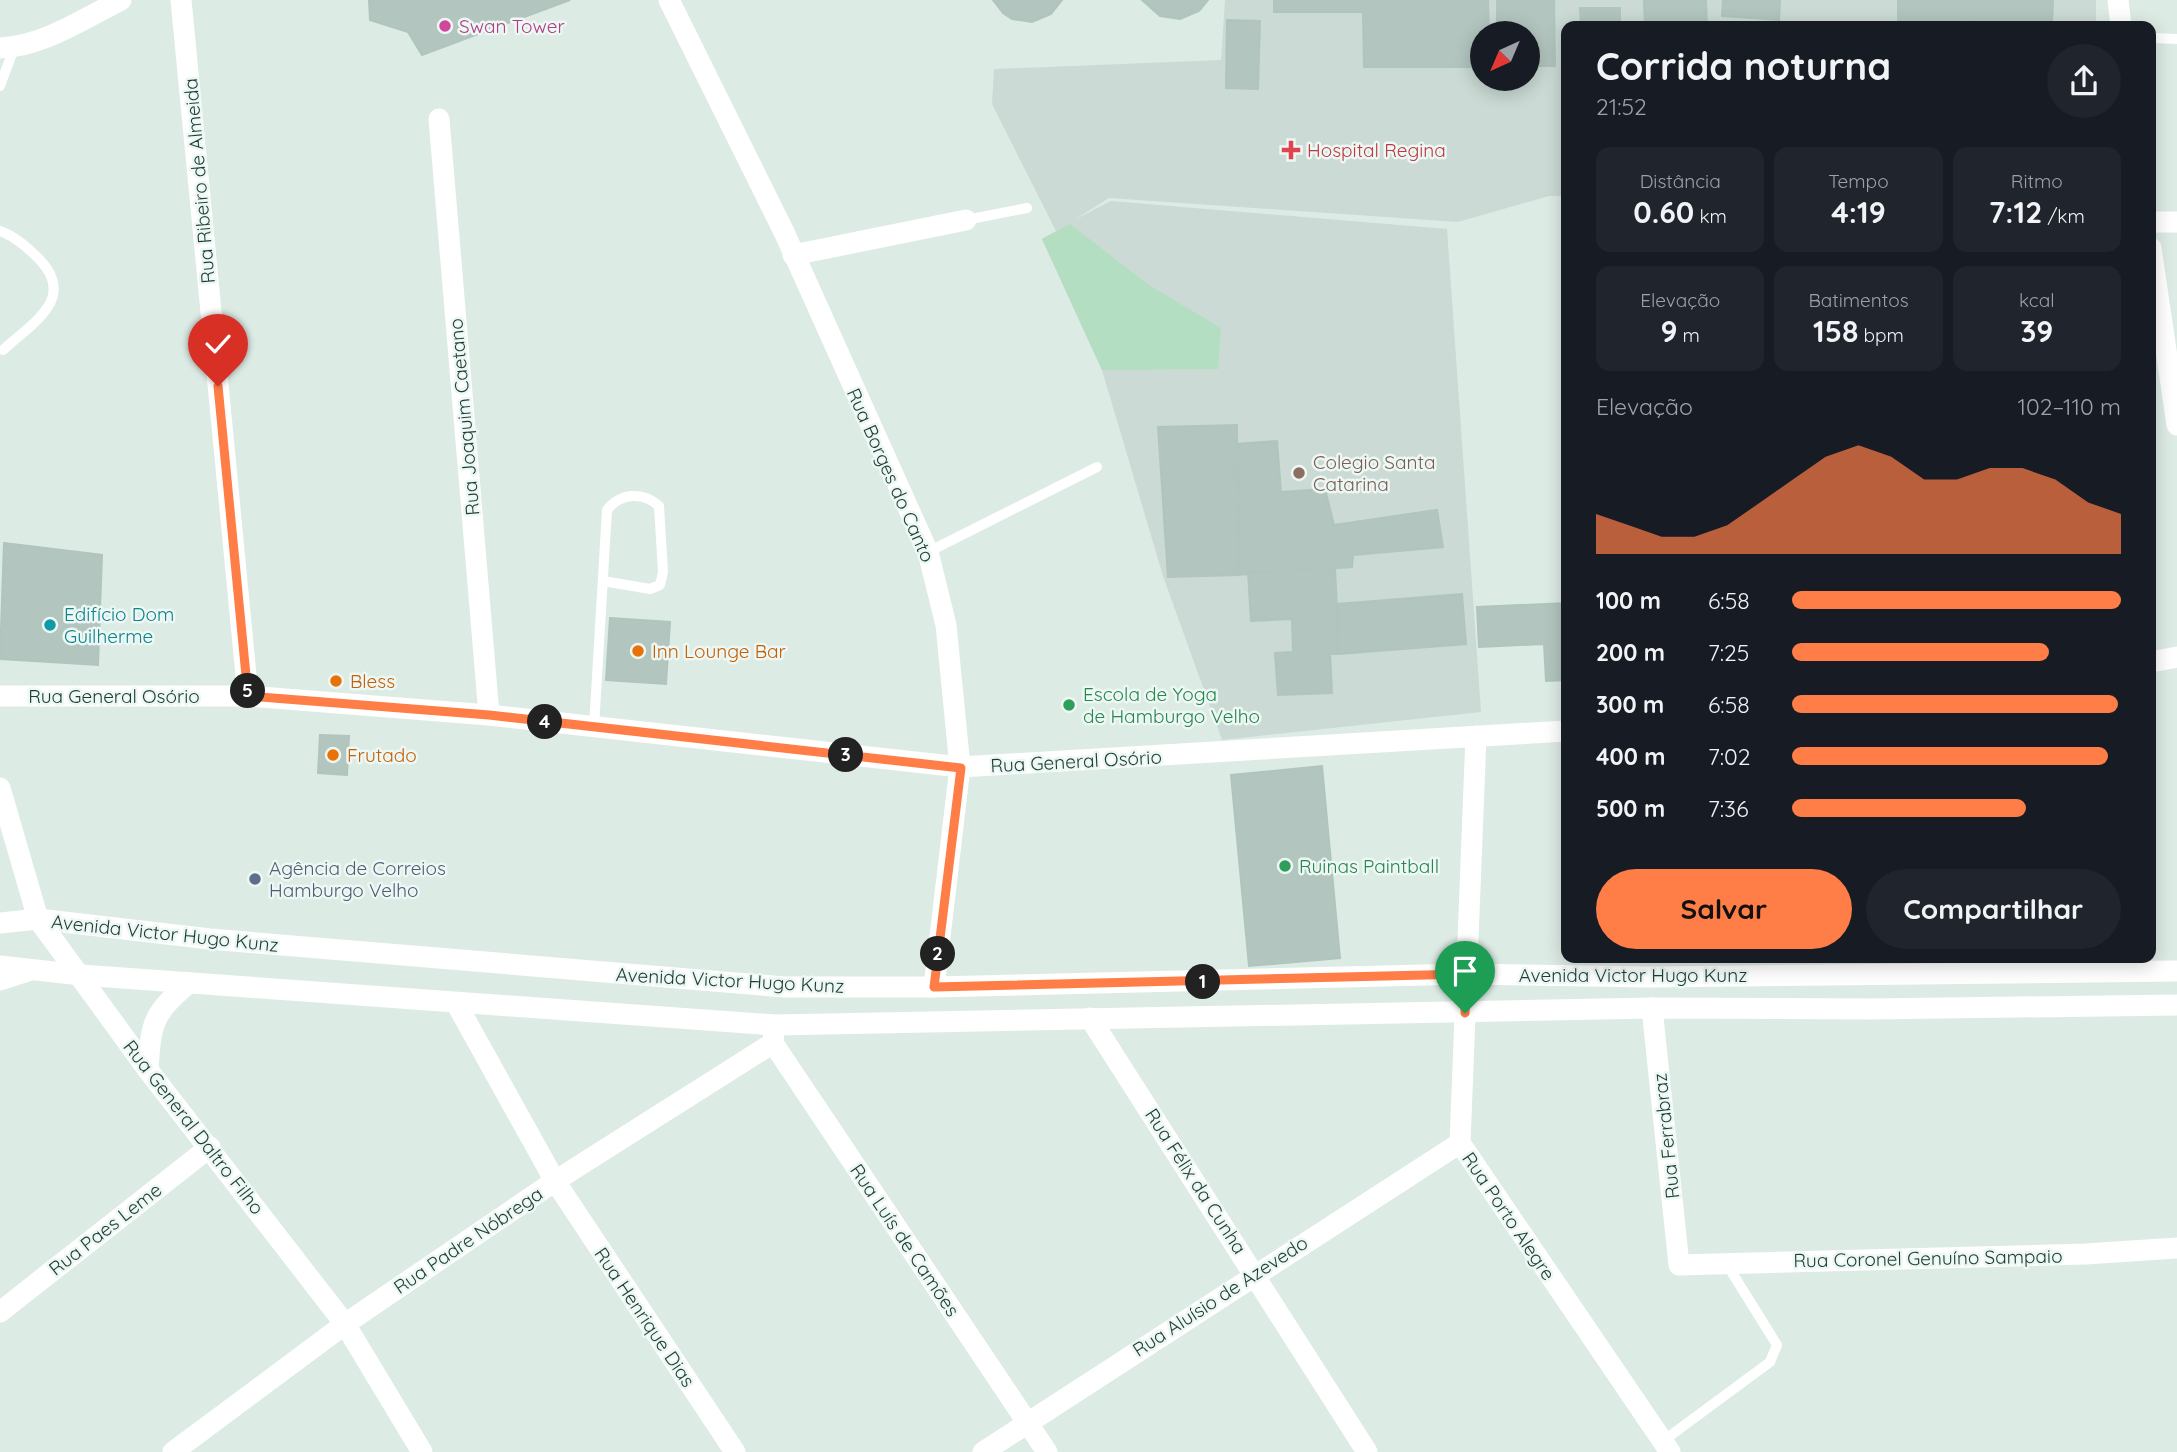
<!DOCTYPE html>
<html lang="pt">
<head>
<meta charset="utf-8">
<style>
  :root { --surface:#171b24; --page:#20242c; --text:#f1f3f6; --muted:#9ea1a6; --accent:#ff7d46 }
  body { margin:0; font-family:Quicksand,sans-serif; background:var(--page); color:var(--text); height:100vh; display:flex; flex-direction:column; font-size:26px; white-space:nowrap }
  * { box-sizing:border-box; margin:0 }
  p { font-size:23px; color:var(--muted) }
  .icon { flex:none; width:38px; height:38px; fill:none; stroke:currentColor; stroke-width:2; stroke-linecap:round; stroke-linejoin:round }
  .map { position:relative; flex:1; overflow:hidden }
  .sheet { position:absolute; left:1561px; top:21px; width:595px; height:942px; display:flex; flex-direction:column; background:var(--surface); border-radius:14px; box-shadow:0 4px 18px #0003 }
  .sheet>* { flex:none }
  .needle { width:46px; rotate:224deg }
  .tools { position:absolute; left:1470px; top:21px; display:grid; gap:14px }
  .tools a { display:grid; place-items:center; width:70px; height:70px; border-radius:50%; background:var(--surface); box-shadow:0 4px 18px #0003; font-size:35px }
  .pin { position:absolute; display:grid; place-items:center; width:60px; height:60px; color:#fff; margin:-72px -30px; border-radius:50% 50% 50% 0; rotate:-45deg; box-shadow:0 0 7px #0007 }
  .pin .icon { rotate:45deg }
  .km { position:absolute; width:35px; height:35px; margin:-18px; border-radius:50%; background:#222; color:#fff; font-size:19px; line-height:35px; text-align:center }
  .round { display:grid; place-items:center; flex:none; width:74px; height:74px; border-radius:37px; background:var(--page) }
  .head { display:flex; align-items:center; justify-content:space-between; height:119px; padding:0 35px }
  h1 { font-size:38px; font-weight:700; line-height:52px }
  .stats { display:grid; grid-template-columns:repeat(3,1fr); gap:10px; height:119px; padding:7px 35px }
  .stats div { display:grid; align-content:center; border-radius:14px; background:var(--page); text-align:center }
  .stats b { font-size:30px; font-weight:700 }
  .stats small { font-size:19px; font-weight:400 }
  .stats p { font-size:19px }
  .chart { height:196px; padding:14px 35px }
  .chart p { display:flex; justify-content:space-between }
  .chart svg { width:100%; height:126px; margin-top:7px; fill:var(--accent); opacity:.7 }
  .action { display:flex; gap:14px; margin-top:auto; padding:14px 35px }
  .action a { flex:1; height:80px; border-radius:42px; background:var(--accent); color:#111; font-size:28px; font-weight:700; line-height:80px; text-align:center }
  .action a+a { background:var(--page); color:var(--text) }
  ul { padding:0 35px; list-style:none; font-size:23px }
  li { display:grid; grid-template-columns:112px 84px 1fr; align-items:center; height:52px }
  li i { height:18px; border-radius:9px; background:var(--accent) }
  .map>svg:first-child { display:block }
  .built { fill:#cbdad4; fill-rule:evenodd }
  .green { fill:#b3dec1 }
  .building { fill:#b2c5be; stroke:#afc5bd; stroke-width:2 }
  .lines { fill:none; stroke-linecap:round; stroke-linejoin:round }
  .service { stroke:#fff; stroke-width:10 }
  .minor { stroke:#fff; stroke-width:21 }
  .tertiary { stroke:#fff; stroke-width:21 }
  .secondary { stroke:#fff; stroke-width:21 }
  .route-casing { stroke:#fff; stroke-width:14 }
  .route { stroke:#ff7d46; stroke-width:9 }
  .hotel-dot { fill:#d1479c; stroke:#edf7f3; stroke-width:2.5 }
  .health-dot { fill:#e0444e; stroke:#edf7f3; stroke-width:2.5 }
  .education-dot { fill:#8d6e63; stroke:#edf7f3; stroke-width:2.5 }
  .culture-dot { fill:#0f9aa8; stroke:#edf7f3; stroke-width:2.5 }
  .food-dot { fill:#e8710a; stroke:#edf7f3; stroke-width:2.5 }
  .leisure-dot { fill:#2e9e5b; stroke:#edf7f3; stroke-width:2.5 }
  .service-dot { fill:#5c6f8a; stroke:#edf7f3; stroke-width:2.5 }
  .labels { text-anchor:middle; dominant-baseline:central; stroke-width:5; stroke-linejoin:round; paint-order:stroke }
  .hotel-label { font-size:19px; fill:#b23c85; stroke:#edf7f3; text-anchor:start }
  .health-label { font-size:19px; fill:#be3a42; stroke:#edf7f3; text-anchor:start }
  .street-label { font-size:19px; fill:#1d3b35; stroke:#edf7f3 }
  .education-label { font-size:19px; fill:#785e54; stroke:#edf7f3; text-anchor:start }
  .culture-label { font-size:19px; fill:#0d838f; stroke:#edf7f3; text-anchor:start }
  .food-label { font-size:19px; fill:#c56008; stroke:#edf7f3; text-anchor:start }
  .leisure-label { font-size:19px; fill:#27864d; stroke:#edf7f3; text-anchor:start }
  .service-label { font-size:19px; fill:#4e5e75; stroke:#edf7f3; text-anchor:start }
</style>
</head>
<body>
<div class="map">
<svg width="2177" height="1452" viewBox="0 0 2177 1452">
  <rect width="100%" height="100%" fill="#ddebe5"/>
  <path class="built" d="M1225 0H2096V26H1566V196H1549L1458 222 1109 198 1074 220 1111 201 1447 229 1481 712 1222 740 1163 576 1102 370 1042 239 1056 231 992 104 994 69 1221 60ZM1482 33H1528V79H1482Z"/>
  <path class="green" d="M1070 224 1147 284 1221 328 1218 369 1102 370 1042 239Z"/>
  <g class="building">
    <path d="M369 0H570L422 55 408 32 370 20Z"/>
    <path d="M993 0H1062L1051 14 1032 22 1012 19 1003 13Z"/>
    <path d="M1142 0H1208L1199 11 1180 19 1160 16Z"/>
    <path d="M1274 0H1488L1489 33H1482V67H1364L1363 12H1274Z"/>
    <path d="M1497 0H1554L1555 66H1528V33H1497Z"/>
    <path d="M1644 0H1706L1707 26H1645Z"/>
    <path d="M1723 0H1780L1779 20 1722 16Z"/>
    <path d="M1898 0H2053L2052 22 1898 21Z"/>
    <path d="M1580 8H1620V26H1581Z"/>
    <path d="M1227 20 1260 21 1258 89 1226 88Z"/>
    <path d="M1237 425 1238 575 1168 577 1158 427Z"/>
    <path d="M1277 441 1281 492 1325 489 1334 525 1437 510 1443 547 1353 555 1352 567 1238 575 1237 444Z"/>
    <path d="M4 543 102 555 98 665 0 659Z"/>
    <path d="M1335 568 1339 654H1330L1332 693 1278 695 1275 653 1293 652 1292 619 1251 621 1248 572Z"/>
    <path d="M1462 594 1466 644 1339 654 1337 604Z"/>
    <path d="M1566 603V680L1546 681 1544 644 1479 647 1477 607Z"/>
    <path d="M610 618 670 622 666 684 606 680Z"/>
    <path d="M320 735 349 736 347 775 318 773Z"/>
    <path d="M1322 766 1340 958 1249 966 1231 775Z"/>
  </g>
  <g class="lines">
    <g class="service">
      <path d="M2151 38 2177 39"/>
      <path d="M0 86 14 48"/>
      <path d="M966 220 1027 208"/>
      <path d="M0 231C16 237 28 248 40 260 77 299 31 324 3 350"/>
      <path d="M928 552 1097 467"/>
      <path d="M594 727 607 510C620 493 643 491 659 506L663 572 660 585 650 589 603 581"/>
      <path d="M1663 1441 1770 1362 1777 1345 1726 1263"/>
    </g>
    <g class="minor">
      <path d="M669 0 784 232 928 552 946 625 960 767 934 987"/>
      <path d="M439 119 489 715"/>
      <path d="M2151 222H2177"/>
      <path d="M793 255 966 220"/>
      <path d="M0 980 31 970"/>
      <path d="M456 1003 555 1181 735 1452"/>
      <path d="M1652 1008 1679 1265 2085 1254 2177 1248"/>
      <path d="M1090 1018 1367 1452"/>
      <path d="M774 1030 773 1043 1047 1452"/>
      <path d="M1460 1143 1670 1452"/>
      <path d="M0 1312 210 1147"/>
      <path d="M173 1452 345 1324 555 1181 773 1043"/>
    </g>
    <g class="tertiary">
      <path d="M181 0 248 696"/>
      <path d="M2118 0 2121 26"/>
      <path d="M2151 248 2177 425"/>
      <path d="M2151 662 2177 657"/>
      <path d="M0 696H248L489 715 960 767 1566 731"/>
      <path d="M983 1452 1460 1143 1476 736"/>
    </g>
    <g class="secondary">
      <path d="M0 48C44 46 83 19 121 0"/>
      <path d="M0 788 38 919 148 1070 345 1324 422 1452"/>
      <path d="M0 923 38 919 210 939 784 987H934L1467 974 1651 977 2177 971"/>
      <path d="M0 966 81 975 775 1025 1652 1008 1871 1009 2177 1005"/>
      <path d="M148 1070C151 1023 152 1014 189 983"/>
    </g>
  </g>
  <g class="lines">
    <defs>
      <path id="route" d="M218 386 248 696 489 715 961 768 934 987 1467 974 1465 1013"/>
    </defs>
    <use href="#route" class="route-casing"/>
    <use href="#route" class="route"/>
  </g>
  <circle class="hotel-dot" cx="445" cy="26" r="7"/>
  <path class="health-dot" d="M1287.5 139.5h7v7h7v7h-7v7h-7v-7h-7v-7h7z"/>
  <circle class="education-dot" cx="1299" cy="473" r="7"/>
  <circle class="culture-dot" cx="50" cy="625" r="7"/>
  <g class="food-dot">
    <circle cx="638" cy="651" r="7"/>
    <circle cx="336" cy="681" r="7"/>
    <circle cx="333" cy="755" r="7"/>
  </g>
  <g class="leisure-dot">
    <circle cx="1069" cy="705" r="7"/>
    <circle cx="1285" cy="866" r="7"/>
  </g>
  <circle class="service-dot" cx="255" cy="879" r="7"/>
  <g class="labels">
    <g class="hotel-label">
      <text x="459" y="26">Swan Tower</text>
    </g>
    <g class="health-label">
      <text x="1307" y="150">Hospital Regina</text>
    </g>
    <g class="street-label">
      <text transform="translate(199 181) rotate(-95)">Rua Ribeiro de Almeida</text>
      <text transform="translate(464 417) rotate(-95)">Rua Joaquim Caetano</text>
      <text transform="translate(891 475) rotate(66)">Rua Borges do Canto</text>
      <text x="114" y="696">Rua General Osório</text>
      <text transform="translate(1076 761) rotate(-3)">Rua General Osório</text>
      <text transform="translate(165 933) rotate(6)">Avenida Victor Hugo Kunz</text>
      <text x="1633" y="975">Avenida Victor Hugo Kunz</text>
      <text transform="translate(730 980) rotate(3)">Avenida Victor Hugo Kunz</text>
      <text transform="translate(194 1127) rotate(52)">Rua General Daltro Filho</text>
      <text transform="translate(1666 1136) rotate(-96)">Rua Ferrabraz</text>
      <text transform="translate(1196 1181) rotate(57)">Rua Félix da Cunha</text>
      <text transform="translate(1509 1216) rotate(56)">Rua Porto Alegre</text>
      <text transform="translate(105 1229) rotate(-38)">Rua Paes Leme</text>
      <text transform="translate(468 1240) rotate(-34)">Rua Padre Nóbrega</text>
      <text transform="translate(905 1240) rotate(56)">Rua Luís de Camões</text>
      <text transform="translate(1928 1258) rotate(-1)">Rua Coronel Genuíno Sampaio</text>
      <text transform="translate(1220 1296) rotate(-33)">Rua Aluísio de Azevedo</text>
      <text transform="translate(645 1317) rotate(56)">Rua Henrique Dias</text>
    </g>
    <g class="education-label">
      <text x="1313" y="462">Colegio Santa<tspan x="1313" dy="22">Catarina</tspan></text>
    </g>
    <g class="culture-label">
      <text x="64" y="614">Edifício Dom<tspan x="64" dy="22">Guilherme</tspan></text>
    </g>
    <g class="food-label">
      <text x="652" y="651">Inn Lounge Bar</text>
      <text x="350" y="681">Bless</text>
      <text x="347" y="755">Frutado</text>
    </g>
    <g class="leisure-label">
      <text x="1083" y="694">Escola de Yoga<tspan x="1083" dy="22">de Hamburgo Velho</tspan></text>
      <text x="1299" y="866">Ruinas Paintball</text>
    </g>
    <g class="service-label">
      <text x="269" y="868">Agência de Correios<tspan x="269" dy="22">Hamburgo Velho</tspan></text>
    </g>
  </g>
</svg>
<div class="tools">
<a><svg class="needle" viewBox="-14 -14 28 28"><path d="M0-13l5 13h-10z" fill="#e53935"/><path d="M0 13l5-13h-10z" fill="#9ea1a6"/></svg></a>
</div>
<div class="pin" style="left:1465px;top:1013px;background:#1e9e55"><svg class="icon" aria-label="arrive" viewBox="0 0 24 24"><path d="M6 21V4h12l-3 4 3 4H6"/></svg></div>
<div class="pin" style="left:218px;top:386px;background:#d93025"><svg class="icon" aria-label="check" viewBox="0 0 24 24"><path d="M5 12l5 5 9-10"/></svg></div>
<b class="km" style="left:1203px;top:982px">1</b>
<b class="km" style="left:938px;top:954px">2</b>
<b class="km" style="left:846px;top:755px">3</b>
<b class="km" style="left:545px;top:722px">4</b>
<b class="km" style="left:248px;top:691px">5</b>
<section class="sheet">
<div class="head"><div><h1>Corrida noturna</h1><p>21:52</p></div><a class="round"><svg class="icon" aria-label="share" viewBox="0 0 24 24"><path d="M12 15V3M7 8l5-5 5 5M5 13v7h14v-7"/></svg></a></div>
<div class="stats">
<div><p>Distância</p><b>0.60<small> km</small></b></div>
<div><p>Tempo</p><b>4:19</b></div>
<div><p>Ritmo</p><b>7:12<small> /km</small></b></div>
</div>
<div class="stats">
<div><p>Elevação</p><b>9<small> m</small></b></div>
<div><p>Batimentos</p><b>158<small> bpm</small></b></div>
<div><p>kcal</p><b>39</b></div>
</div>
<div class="chart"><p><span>Elevação</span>102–110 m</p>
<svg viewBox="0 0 160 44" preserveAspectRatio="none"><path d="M0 44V30L10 34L20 38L30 38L40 34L50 26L60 18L70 10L80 6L90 10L100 18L110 18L120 14L130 14L140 18L150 26L160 30V44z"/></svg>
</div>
<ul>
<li><b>100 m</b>6:58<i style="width:100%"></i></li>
<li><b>200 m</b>7:25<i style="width:78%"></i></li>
<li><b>300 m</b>6:58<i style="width:99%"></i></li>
<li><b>400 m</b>7:02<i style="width:96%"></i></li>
<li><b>500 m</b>7:36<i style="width:71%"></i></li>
</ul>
<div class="action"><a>Salvar</a><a>Compartilhar</a></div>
</section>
</div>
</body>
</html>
